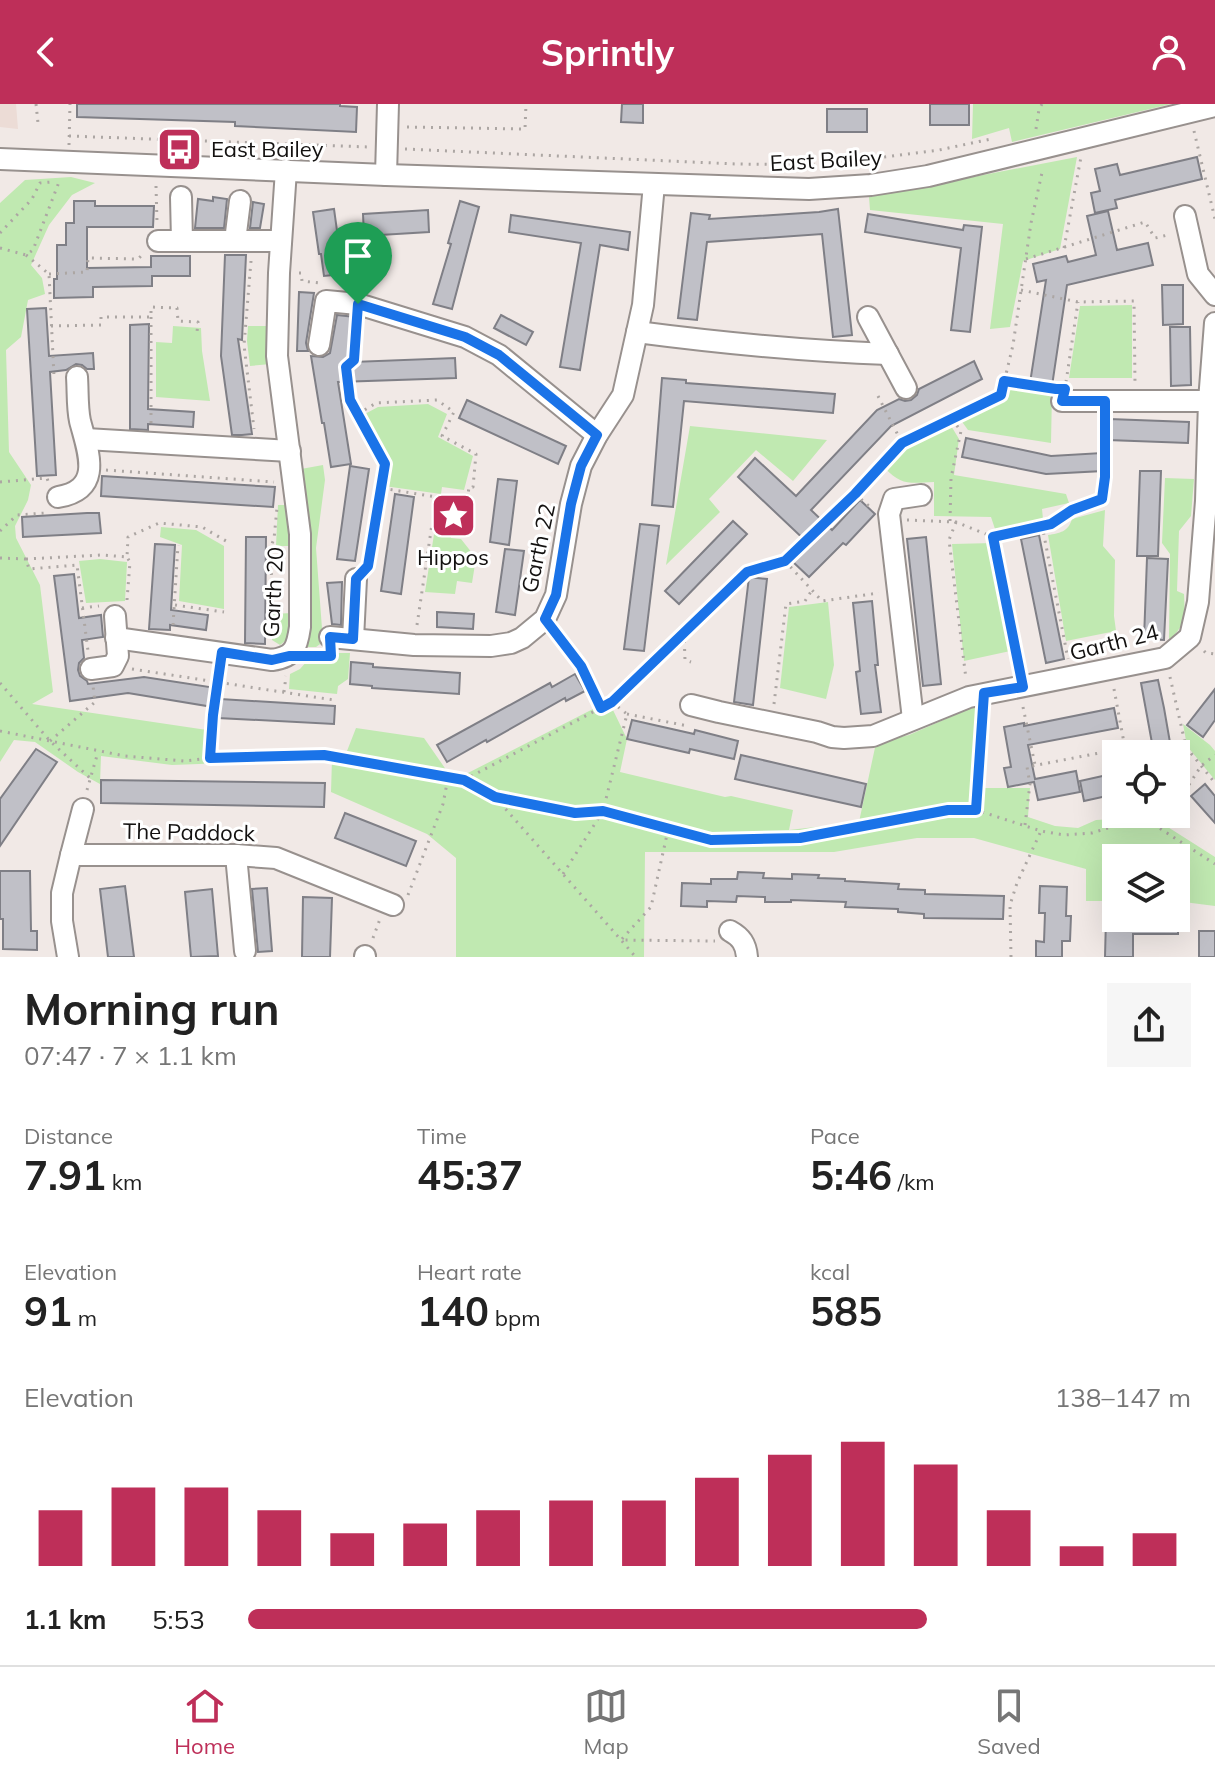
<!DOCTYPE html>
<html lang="en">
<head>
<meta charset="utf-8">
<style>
  :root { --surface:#fff; --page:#f6f6f6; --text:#222; --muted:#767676; --line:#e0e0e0; --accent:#be2f59 }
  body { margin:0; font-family:Mulish,sans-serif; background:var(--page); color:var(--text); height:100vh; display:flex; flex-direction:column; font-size:30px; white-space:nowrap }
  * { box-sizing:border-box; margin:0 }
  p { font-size:26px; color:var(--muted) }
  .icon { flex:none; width:44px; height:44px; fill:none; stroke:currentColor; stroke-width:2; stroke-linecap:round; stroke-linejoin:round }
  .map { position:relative; height:853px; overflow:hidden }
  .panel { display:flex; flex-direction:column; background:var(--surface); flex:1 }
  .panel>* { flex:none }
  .controls { position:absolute; left:1102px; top:636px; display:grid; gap:16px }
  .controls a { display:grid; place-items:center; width:88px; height:88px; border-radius:0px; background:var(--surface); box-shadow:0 8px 32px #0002; font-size:40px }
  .pin { position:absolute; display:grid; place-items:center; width:68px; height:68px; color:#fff; margin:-82px -34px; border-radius:50% 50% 50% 0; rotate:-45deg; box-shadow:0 0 8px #0007 }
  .pin .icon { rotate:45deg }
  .round { display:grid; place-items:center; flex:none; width:84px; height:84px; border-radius:0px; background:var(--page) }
  .summary { display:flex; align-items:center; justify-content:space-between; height:136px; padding:0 24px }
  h1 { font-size:44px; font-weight:700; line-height:60px }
  .stats { display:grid; grid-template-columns:repeat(3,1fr); gap:12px; height:136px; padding:8px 24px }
  .stats div { display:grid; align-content:center }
  .stats b { font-size:40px; font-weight:700 }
  .stats small { font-size:22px; font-weight:400 }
  .stats p { font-size:22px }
  .chart { height:224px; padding:16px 24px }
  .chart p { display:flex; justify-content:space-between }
  .chart svg { width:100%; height:144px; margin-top:8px; stroke:var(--accent); stroke-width:6 }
  ul { padding:0 24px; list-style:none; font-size:26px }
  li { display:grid; grid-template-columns:128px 96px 1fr; align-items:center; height:60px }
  li i { height:20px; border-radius:10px; background:var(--accent) }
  header { display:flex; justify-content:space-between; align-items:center; height:104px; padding:0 24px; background:var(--accent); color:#fff; font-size:36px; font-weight:700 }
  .dock { display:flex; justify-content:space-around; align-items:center; height:112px; border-top:2px solid var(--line); background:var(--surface); font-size:22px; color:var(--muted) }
  .dock a { display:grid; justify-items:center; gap:4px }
  .dock .active { color:var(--accent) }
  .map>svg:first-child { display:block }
  .built { fill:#ecdcd6 }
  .green { fill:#c0e9b1 }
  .building { fill:#c0c0c7; stroke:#7f7f86; stroke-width:2 }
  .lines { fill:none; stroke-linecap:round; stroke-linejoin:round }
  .minor-casing { stroke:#98918e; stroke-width:24 }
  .path { stroke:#aca6a3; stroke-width:3; stroke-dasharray:2 6; stroke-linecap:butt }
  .minor { stroke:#fff; stroke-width:20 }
  .route-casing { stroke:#fff; stroke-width:16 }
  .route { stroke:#1a73e8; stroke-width:10 }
  .labels { text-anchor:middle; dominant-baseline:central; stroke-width:6; stroke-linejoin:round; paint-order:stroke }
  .poi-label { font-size:22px; fill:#131110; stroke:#fff; text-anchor:start }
  .street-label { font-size:22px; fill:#131110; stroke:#fff }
</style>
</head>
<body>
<header><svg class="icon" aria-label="back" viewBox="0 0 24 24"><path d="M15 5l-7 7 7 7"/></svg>Sprintly<svg class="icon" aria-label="person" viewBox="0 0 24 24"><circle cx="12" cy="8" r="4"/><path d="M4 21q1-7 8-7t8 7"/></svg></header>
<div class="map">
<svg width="1215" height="853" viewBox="0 0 1215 853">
  <rect width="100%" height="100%" fill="#f1e9e6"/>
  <path class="built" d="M0 0H16L18 25 0 23Z"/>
  <g class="green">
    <path d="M973 0H1171L1012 38 1009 24 972 35Z"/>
    <path d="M1077 53 1060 145 1023 157 1010 223 990 225 1003 120 870 106 869 93Z"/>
    <path d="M71 73 95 79 72 91 49 121 31 161 42 174 45 190 28 196 21 233 6 246 9 348 31 381 28 396 15 422 16 434 40 481 53 588 32 600 207 626V647H347L356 624 424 634 449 670 464 671 593 605 612 604 627 635 620 668 725 693 731 692 793 706 789 726 859 718 876 639 909 631 973 603 985 602 981 684H1030L1028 713 1055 722 1078 724 1096 716 1152 713 1215 753V802L1176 797V754H1116V797H1086V765L974 734H917L834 748H645L644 853H456V754L427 730 331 688 332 655 172 661 101 652 100 680 78 668 35 638 14 636 0 658V99L25 76Z"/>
    <path d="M1132 201V274H1069L1080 202Z"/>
    <path d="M173 222 201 224 202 247 210 297 156 293V238L172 239Z"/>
    <path d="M248 222H269L271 260 250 262 247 237Z"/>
    <path d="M1010 281 1052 288 1051 339 968 326 960 315 1004 291Z"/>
    <path d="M428 300 447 310 438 333 473 352 464 386 442 383 441 390 384 382 387 360 361 312 378 303Z"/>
    <path d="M950 320 959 335 954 371 1066 390 1069 399 1042 405 1043 415 995 425 991 413 934 412V378C911 379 901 382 885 364L903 343Z"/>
    <path d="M690 322 827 336 793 377 756 346 709 395 720 408 666 461Z"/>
    <path d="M323 361 325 376 316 444 323 538 316 543H308V425L301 365Z"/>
    <path d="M1165 374 1194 375 1191 412 1179 427 1177 487 1184 490C1185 512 1186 521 1169 536L1170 450 1162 439Z"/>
    <path d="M278 401H289L292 442H276Z"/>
    <path d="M1105 406 1103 442 1115 456 1114 512 1116 527 1066 537 1048 431C1060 429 1068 428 1072 415Z"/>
    <path d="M161 423 196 426 224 442V505L179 497 182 441 160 433Z"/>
    <path d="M435 424 451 426V434L461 435 476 454 472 479 457 477 455 490 425 488Z"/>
    <path d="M994 439 1015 546 964 557 952 440Z"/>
    <path d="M100 455 127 458 125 497 86 499 79 457Z"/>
    <path d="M828 498 834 561 826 595 780 584 789 503Z"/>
    <path d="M292 509 289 534 280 541 272 536V510Z"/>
    <path d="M336 549H350L348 575 338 582 337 590 289 585 290 570 300 565 308 556H335Z"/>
    <path d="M1183 620 1210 641 1215 647V676L1187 642Z"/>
  </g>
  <g class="building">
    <path d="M77 0H340V2L357 3 356 28 235 22V18L77 13Z"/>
    <path d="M622 0H643V19L621 18Z"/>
    <rect x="930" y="0" width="39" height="21"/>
    <rect x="827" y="5" width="40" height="23"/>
    <path d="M1197 53 1202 75 1115 96 1117 104 1095 109 1091 89 1100 87 1095 65 1117 60 1120 71Z"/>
    <path d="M213 93 227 95 224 124H195L198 95 213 97Z"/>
    <path d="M74 97H95V102H154L153 123H87V164L151 163V152H190V172H152V182L93 183V193L54 194V175H57V141H66V119H74Z"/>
    <path d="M460 97 479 103 452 205 433 200 451 140 448 139Z"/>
    <path d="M253 98 264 100 260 124H250Z"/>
    <path d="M334 105 343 170 324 172 321 150H319L313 108Z"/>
    <path d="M838 105 852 231 833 233 822 130 707 138 697 216 678 214 691 109 710 111 709 115 819 108Z"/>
    <path d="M428 106 429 128 364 132 363 110Z"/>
    <path d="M1108 107 1117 146 1148 139 1153 161 1067 181 1052 282 1030 279 1046 176 1037 178 1033 160 1066 152 1068 158 1096 151 1087 112Z"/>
    <path d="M868 110 963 126 964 121 982 123 970 228 951 226 961 144 865 128Z"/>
    <path d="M511 111 630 128 628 146 600 141 580 266 560 263 581 139 509 128Z"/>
    <path d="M225 151H246L242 236 238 235 252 330 242 331H232L221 252Z"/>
    <path d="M1162 181H1183V220L1163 221Z"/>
    <path d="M299 188 314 189 306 239 308 247H297Z"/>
    <path d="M46 204 49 252 93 249 94 265H87L82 261 76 260 66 266 50 268 56 371 37 372 27 205Z"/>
    <path d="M337 211 355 213 353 258 455 254 456 274 338 278 351 360 331 363 324 319H322L311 252 323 253 330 249Z"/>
    <path d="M501 211 533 228 526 241 494 224Z"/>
    <path d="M149 220 148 305 194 308 193 323 148 320V326L130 325V221Z"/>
    <path d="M1170 223H1190L1191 281 1171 282Z"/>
    <path d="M974 257 982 275 891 322 811 406 832 426 860 396 875 410 846 441 843 439 809 473 793 458 810 441 738 373 755 354 796 392 877 306 899 295 905 297 911 296 917 291 919 285Z"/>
    <path d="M662 274 686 276V279L835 290 833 309 684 297 673 403 652 401Z"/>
    <path d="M467 296 566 342 558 360 459 314Z"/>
    <path d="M1109 315 1189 318 1188 339 1108 336Z"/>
    <path d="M966 334 1051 352 1102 349 1103 367 1046 370 962 353Z"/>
    <path d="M350 362 369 365 355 457 337 455Z"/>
    <path d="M1140 367H1161L1158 452H1137Z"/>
    <path d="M102 372 275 383 273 403 101 392Z"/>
    <path d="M498 375 517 377 509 441 490 438Z"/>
    <path d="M395 390 414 393 401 490 381 487Z"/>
    <path d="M87 409H99L101 429 23 433 22 413Z"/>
    <path d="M733 417 747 430 679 500 665 487Z"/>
    <path d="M640 420 659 422 644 547 624 545Z"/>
    <path d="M1039 431 1064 555 1046 559 1021 435Z"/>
    <path d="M246 433H266L265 540 245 539Z"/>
    <path d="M926 433 941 580 923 582 907 435Z"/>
    <path d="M155 440 175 441 171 506 208 511 206 526 170 521V526L149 525Z"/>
    <path d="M505 445 524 447 515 511 496 508Z"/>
    <path d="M1147 454 1168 455 1164 536 1144 535Z"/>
    <path d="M74 470 79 514 101 511 103 533 82 536 84 554 79 559 78 566 80 572 87 577 88 580 144 573 216 584 213 603 128 589 70 597 54 472Z"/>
    <path d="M749 473 767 475 753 601 734 598Z"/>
    <path d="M342 478 341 521 332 520 327 479Z"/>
    <path d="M872 497 878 561H875L881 608 861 610 856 568 860 567 853 499Z"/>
    <path d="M437 508 474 510 473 525 437 523Z"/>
    <path d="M351 558 373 560V563L460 569 459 590 372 584V582L350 580Z"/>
    <path d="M575 570 585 587 566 597 565 594 487 638 486 636 447 658 437 641 550 579 552 583Z"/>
    <path d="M1158 576 1164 604 1172 650H1154L1141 579Z"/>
    <path d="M1215 585V616L1203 633 1187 621Z"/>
    <path d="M220 595 335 602 334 620 218 614Z"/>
    <path d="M1114 604 1118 624 1028 641 1035 675 1076 667 1080 688 1038 696 1034 678 1008 683 1004 664 1011 663 1004 623 1024 619V622Z"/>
    <path d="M632 616 694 630 695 626 738 637 734 655 690 645 689 649 627 635Z"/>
    <path d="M36 645 57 658 0 742V695Z"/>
    <path d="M741 651 866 680 861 703 735 675Z"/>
    <path d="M1116 669V690L1084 697 1080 677Z"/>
    <path d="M101 676 325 679 324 703 101 699Z"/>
    <path d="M1205 680 1215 692V719L1191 692Z"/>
    <path d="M345 709 416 737 406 762 335 734Z"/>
    <path d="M0 767H30L31 827H37V846L3 845V815H0Z"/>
    <path d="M738 768 764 769 763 774 792 775V770L819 771 818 774 845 775V777L899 780 898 785 925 786V790L1004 792 1003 815 924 814V810L898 808V805L845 803 846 798 791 796V798H765V793L737 792 736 798 707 797V803L681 802 682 779 711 780V775H737Z"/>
    <path d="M125 782 134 853H108L100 785Z"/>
    <path d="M1040 782 1067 783 1066 812H1071L1070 837H1062V853H1036V837L1044 838 1045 809H1039Z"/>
    <path d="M267 784 272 847 258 848 252 785Z"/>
    <path d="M212 785 218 852 191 853 185 788Z"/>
    <path d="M303 793 332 794 330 853H302Z"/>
    <path d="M1106 814H1178V830H1133V853H1105Z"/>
    <rect x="1199" y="827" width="16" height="26"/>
  </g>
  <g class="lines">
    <defs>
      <g id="minor">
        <path d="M0 55 386 71 809 85 871 81 928 72 1215 2"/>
        <path d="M386 71 388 0"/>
        <path d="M181 93 182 137"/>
        <path d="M1185 112 1198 170 1215 191"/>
        <path d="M158 137H281"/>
        <path d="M235 137 240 97"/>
        <path d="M868 213 906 284"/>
        <path d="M637 228C721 239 804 247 888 250"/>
        <path d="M319 241 326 197 358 200 465 233 499 251 597 331"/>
        <path d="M1062 297H1209"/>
        <path d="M86 335 290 347"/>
        <path d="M58 393C104 385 88 348 80 317 77 303 78 287 77 273"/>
        <path d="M330 533 414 541 491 542 511 539 522 534 545 515 556 491 571 400 581 362 597 331 623 291 643 201 654 80"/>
        <path d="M116 534 272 556C294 553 297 544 300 523V430L277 252 279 169 286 66"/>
        <path d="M353 535 356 475"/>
        <path d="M91 565 113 562 118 552 115 512"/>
        <path d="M691 601 719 608 817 628 832 633 844 634 873 632 969 593 1165 554 1190 533 1198 498 1206 397 1209 297 1215 219"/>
        <path d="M913 615 889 410 894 395 921 391"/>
        <path d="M71 751 83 705"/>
        <path d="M236 751 245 847"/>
        <path d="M730 827C741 833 746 840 747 853"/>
        <path d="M68 853 62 817V789L71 751H236L276 754 393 801"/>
        <path d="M365 853V852"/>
      </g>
    </defs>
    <use href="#minor" class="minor-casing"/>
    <g class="path">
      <path d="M36 0 38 19"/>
      <path d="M407 23 525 25 526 0"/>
      <path d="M1036 25 1039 5 1042 0"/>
      <path d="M1194 27 1215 115"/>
      <path d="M69 32 369 43"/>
      <path d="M69 41 70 0"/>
      <path d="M405 45 736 60 821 61 939 46 991 35"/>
      <path d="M156 82 157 118"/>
      <path d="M0 129 32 95 40 79 51 78"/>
      <path d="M0 144 26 151 33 146 59 78"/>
      <path d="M1064 144 1081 53"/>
      <path d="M26 151 49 170 54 273H57"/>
      <path d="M1026 155 1145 118 1155 134 1168 131"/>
      <path d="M251 157 244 241 254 325"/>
      <path d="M299 169H301L302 177 320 179"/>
      <path d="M49 170 87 168 88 154 138 155 145 148"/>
      <path d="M1021 186 1078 198 1134 197 1135 279"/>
      <path d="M151 213V321"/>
      <path d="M357 218 354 256 346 263 350 296 385 360 369 461"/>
      <path d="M51 222 101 221V213H151V203L177 204 178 217 198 218 197 228"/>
      <path d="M1004 277 1048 284"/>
      <path d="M1066 278 1078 198"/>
      <path d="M878 292 902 339"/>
      <path d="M358 310 376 299 437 296 454 308 442 332 476 350 473 383H469L467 398 381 384"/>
      <path d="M106 366 274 378"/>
      <path d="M0 378 47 374 48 377"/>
      <path d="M855 390 870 403"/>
      <path d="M907 416 956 418 993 433 1051 420 1072 406 1102 395 1105 373V316"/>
      <path d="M950 417 951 374 961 327 952 315"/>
      <path d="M956 418 949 436 966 575"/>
      <path d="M1042 421 1068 555"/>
      <path d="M0 427 17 411 46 409"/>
      <path d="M993 433 1019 563"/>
      <path d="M0 454 26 455 29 465 77 461 88 547"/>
      <path d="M26 455 102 451 127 453 128 433 159 419 202 423 226 437"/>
      <path d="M785 457 822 497 879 489"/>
      <path d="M127 496 130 458 127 453"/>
      <path d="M175 501 224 508"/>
      <path d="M82 504 99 502"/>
      <path d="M173 521 178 441"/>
      <path d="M417 521 432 420H436L440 394"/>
      <path d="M684 529 685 556 691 558"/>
      <path d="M557 531 581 562 600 603"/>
      <path d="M272 535 271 442 274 435 277 404"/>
      <path d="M1204 547 1206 549 1215 550"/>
      <path d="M132 565 334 596"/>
      <path d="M1170 573 1186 643 1215 679"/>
      <path d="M0 579 50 637 90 674"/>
      <path d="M1114 585 1125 644"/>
      <path d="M284 588 286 572"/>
      <path d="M774 600 786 500 805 497 812 486"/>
      <path d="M1023 603 1035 661"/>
      <path d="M627 610 688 622 689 621"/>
      <path d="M0 627 125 652 184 657 210 654 324 651 464 676 495 693 575 709 603 707 711 736 800 734 948 706H976L1041 727 1064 731 1092 729 1121 720H1153L1215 760"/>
      <path d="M50 637 95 598 93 582"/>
      <path d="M1176 653 1191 650"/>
      <path d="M210 654 213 611 220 566"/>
      <path d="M464 676 612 598"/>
      <path d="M87 686 98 648"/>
      <path d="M495 693 621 836 634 851V853"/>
      <path d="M1176 701 1201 662 1215 651"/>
      <path d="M976 705 983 609"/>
      <path d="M1025 721 1030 680 1027 663 1125 644 1126 650"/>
      <path d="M1160 724 1169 710"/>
      <path d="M668 726 651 803 621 836 715 837"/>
      <path d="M563 770 603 707 627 610 612 598 747 468 785 457 855 390 902 339 1001 291 1013 241 1031 119 1043 64"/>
      <path d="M408 791 443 700 448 674"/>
      <path d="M373 834 380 815"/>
      <path d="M1011 853 1010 801 1017 779 1041 727"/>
    </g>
    <use href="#minor" class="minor"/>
  </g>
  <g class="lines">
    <defs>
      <path id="route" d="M358 200 465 233 499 251 597 331 581 362 571 400 556 491 545 515 581 562 601 604 612 598 747 468 785 457 855 390 902 339 1001 291 1004 277 1056 285H1065L1062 297H1105V373L1102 395 1072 406 1051 420 993 433 1023 583 984 589 976 706H948L800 734 711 736 603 707 575 709 495 693 464 676 324 651 210 654 213 611 222 548 272 556 289 552H331L330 533 353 535 356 475 368 462 385 360 350 296 346 263 354 256Z"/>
    </defs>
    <use href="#route" class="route-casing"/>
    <use href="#route" class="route"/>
  </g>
  <defs>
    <symbol id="bus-square" viewBox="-11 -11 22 22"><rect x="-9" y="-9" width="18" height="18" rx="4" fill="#be2f59" stroke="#fff"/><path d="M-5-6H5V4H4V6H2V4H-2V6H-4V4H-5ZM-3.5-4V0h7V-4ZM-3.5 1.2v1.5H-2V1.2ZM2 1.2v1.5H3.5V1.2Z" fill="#fff"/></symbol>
    <symbol id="sight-square" viewBox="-11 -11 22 22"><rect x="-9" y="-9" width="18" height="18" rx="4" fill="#be2f59" stroke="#fff"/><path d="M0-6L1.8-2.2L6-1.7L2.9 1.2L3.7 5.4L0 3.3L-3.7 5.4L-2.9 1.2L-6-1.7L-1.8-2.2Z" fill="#fff"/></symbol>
  </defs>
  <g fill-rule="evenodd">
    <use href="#bus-square" x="154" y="20" width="51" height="51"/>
    <use href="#sight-square" x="428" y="386" width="51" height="51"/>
  </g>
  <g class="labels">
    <g class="poi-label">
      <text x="211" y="45">East Bailey</text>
      <text x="453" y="453" text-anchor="middle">Hippos</text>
    </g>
    <g class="street-label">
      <text transform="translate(826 56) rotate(-3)">East Bailey</text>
      <text transform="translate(538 444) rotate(-78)">Garth 22</text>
      <text transform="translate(273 488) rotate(-87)">Garth 20</text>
      <text transform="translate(1114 538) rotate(-14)">Garth 24</text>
      <text transform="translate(189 728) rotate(1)">The Paddock</text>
    </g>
  </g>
</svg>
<div class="controls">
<a><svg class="icon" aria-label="locate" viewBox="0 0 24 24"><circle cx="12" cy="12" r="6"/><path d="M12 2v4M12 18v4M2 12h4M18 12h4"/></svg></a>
<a><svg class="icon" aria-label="layers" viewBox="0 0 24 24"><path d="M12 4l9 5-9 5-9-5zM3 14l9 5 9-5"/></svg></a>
</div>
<div class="pin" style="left:358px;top:200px;background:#1e9e55"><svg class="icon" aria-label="arrive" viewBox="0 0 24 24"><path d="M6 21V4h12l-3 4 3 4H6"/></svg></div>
</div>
<section class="panel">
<div class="summary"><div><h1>Morning run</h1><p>07:47 · 7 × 1.1 km</p></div><a class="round"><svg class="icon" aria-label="share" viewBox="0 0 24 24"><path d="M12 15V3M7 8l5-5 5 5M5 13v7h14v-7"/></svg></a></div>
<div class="stats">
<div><p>Distance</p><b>7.91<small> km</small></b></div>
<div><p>Time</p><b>45:37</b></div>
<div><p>Pace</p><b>5:46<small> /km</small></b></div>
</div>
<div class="stats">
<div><p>Elevation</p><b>91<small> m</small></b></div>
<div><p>Heart rate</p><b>140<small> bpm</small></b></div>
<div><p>kcal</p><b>585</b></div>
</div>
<div class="chart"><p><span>Elevation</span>138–147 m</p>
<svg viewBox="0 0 160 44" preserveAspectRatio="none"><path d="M5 44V27M15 44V20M25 44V20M35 44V27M45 44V34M55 44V31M65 44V27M75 44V24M85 44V24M95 44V17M105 44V10M115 44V6M125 44V13M135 44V27M145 44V38M155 44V34"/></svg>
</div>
<ul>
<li><b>1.1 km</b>5:53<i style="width:72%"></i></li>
</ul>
</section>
<nav class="dock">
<a class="active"><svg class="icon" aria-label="home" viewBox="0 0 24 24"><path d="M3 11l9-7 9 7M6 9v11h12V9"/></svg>Home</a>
<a><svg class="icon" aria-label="map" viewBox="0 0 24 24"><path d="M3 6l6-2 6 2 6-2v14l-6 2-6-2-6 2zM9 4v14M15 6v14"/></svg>Map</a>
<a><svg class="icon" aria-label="saved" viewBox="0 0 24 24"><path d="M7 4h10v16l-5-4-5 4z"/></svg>Saved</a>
</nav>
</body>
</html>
